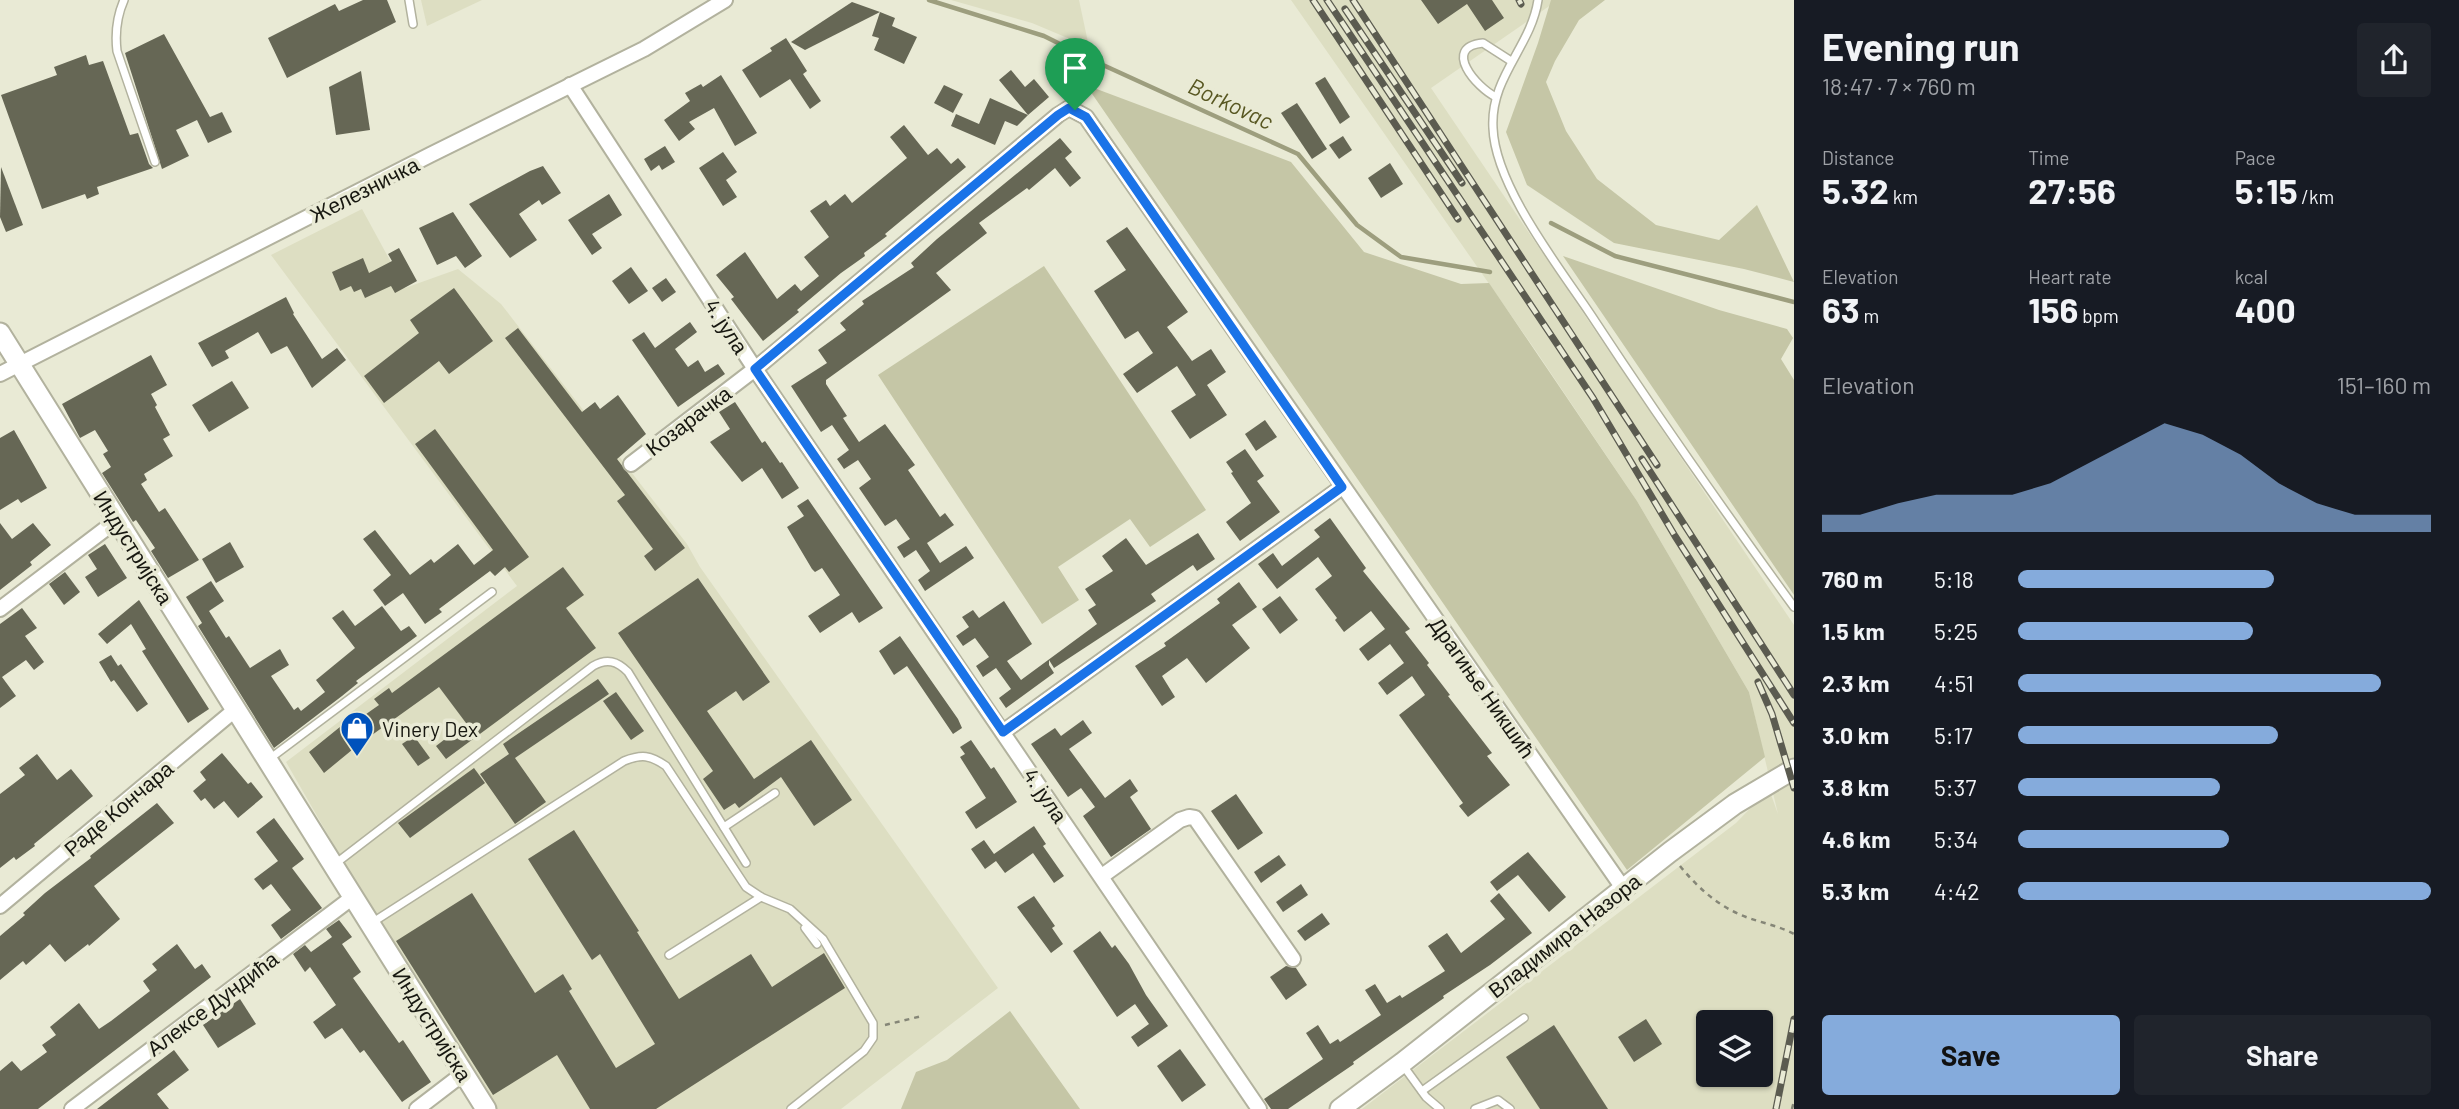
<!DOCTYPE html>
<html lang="en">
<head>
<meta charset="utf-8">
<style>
  :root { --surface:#171b24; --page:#20242c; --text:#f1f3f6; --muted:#9ea1a6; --accent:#85abdc }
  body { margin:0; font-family:Barlow,sans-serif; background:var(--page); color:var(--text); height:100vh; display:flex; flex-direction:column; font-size:26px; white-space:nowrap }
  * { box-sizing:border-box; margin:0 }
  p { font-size:23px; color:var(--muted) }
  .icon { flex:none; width:38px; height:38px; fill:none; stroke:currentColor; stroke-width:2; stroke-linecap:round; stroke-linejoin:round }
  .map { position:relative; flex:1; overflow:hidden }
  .side { display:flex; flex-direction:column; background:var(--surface); width:665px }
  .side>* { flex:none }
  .tools { position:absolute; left:1696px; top:1010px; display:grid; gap:14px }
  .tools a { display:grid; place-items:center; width:77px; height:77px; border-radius:7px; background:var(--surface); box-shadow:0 2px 5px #0004; font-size:35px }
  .pin { position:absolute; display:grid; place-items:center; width:60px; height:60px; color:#fff; margin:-72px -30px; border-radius:50% 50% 50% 0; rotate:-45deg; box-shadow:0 0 7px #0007 }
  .pin .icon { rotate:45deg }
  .round { display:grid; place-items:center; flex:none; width:74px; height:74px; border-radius:7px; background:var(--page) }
  .summary { display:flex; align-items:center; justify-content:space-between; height:119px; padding:0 28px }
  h1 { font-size:38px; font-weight:700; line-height:52px }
  .metrics { display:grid; grid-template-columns:repeat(3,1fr); gap:10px; height:119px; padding:7px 28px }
  .metrics div { display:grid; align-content:center }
  .metrics b { font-size:35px; font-weight:700 }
  .metrics small { font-size:19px; font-weight:400 }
  .metrics p { font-size:19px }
  .chart { height:196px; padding:14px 28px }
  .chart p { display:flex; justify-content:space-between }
  .chart svg { width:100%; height:126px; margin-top:7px; fill:var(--accent); opacity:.7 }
  .cta { display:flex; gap:14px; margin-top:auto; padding:14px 28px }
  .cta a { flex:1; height:80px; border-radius:7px; background:var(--accent); color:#111; font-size:28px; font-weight:700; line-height:80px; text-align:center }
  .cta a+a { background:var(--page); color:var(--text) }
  ul { padding:0 28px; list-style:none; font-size:23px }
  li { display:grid; grid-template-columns:112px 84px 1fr; align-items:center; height:52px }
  li i { height:18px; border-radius:9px; background:var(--accent) }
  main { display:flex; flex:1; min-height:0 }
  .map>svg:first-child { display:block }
  .built { fill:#dddec2; fill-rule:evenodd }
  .green { fill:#c5c6a6 }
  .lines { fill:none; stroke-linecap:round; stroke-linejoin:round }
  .stream { stroke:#9d9e7e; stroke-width:4.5 }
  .building { fill:#666755 }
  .lane-casing { stroke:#b2b29e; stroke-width:10 }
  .street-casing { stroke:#b2b29e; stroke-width:18 }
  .secondary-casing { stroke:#b2b29e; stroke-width:23 }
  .path { stroke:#858677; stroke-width:2.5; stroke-dasharray:5 5; stroke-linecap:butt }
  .lane { stroke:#fff; stroke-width:7 }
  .street { stroke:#fff; stroke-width:14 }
  .secondary { stroke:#fff; stroke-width:19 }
  .rail-casing { stroke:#5b5b50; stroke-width:7 }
  .rail { stroke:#e9ead5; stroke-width:4.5; stroke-dasharray:13; stroke-linecap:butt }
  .route-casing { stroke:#fff; stroke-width:14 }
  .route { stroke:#1a73e8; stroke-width:9 }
  .labels { text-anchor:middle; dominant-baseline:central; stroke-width:7; stroke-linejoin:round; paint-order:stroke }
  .street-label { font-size:21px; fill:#171710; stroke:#e9ead5 }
  .poi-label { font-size:21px; fill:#171710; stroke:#e9ead5; text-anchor:start }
  .water-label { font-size:23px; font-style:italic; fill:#585722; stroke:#e9ead5 }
</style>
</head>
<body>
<main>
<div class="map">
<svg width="1794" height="1109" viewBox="0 0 1794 1109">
  <rect width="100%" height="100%" fill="#e9ead5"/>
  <g class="built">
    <path d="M421 0H482L427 26Z"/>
    <path d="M951 0H1079L1089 47 1032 23Z"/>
    <path d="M1291 0H1558L1431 88 1794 625V1109H1362L1736 823 1769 789 1778 814 1749 692 1637 501 1536 351ZM1708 1022H1760V1074H1708Z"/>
    <path d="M362 209 405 288 458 269 501 304 687 544 700 567 998 988 841 1109H497L339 854 286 762 517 586 271 255Z"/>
  </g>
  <g class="green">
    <path d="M1551 0H1605L1579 20 1555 61 1546 82 1566 131 1597 179 1656 225 1719 240 1757 205 1794 282 1744 269 1614 243 1527 185 1506 132 1538 43Z"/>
    <path d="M1086 85 1291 162 1364 252 1461 284 1489 283 1637 501 1749 692 1765 757 1627 870Z"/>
    <path d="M1563 256 1719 310 1787 329 1793 338 1781 359 1794 380V595Z"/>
    <path d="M1044 266 1206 510 1150 547 1130 519 1058 567 1079 600 1042 624 878 375Z"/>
    <path d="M1010 1011 1080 1109H901L916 1072 947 1060Z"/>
  </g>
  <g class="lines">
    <g class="stream">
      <path d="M929 0 1044 36 1092 60 1298 154 1357 225 1401 257 1490 272"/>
      <path d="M1551 223 1615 256 1794 302"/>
    </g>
  </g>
  <g class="building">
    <path d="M363 0H387L396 22 287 78 268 38 335 4 339 11Z"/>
    <path d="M1421 0H1492L1504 18 1485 31 1467 4 1438 24Z"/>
    <path d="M852 2 880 12 805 50 791 42Z"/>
    <path d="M880 12 895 18 892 26 917 37 904 64 874 50 879 38 872 36Z"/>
    <path d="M164 34 210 117 222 112 232 132 208 143 197 120 176 130 189 156 162 169 125 53Z"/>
    <path d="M786 38 807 71 803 74 821 101 810 109 790 79 760 98 742 70 772 51 770 48Z"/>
    <path d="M86 55 89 65 103 61 130 135 138 133 149 164 153 168 97 187 99 194 87 199 85 194 42 209 1 95 57 75 54 67Z"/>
    <path d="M1011 70 1025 87 1034 79 1049 97 1028 115 999 80Z"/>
    <path d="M361 71 370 130 336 135 329 87Z"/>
    <path d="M721 75 757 133 735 146 714 108 689 122 695 129 679 141 664 120 690 101 685 93 701 84 703 87Z"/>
    <path d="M1325 77 1350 117 1340 124 1315 83Z"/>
    <path d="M944 85 963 94 953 113 934 103Z"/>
    <path d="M990 98 1028 115 1017 126 1005 121 995 145 951 126 956 114 979 124Z"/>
    <path d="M1297 103 1327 149 1312 159 1281 113Z"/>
    <path d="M904 125 928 155 937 148 951 164 958 158 966 167 885 234 887 236 864 253 865 256 841 273 797 310 799 312 763 341 731 299 734 297 716 275 745 252 777 299 795 284 801 291 819 276 804 257 829 237 810 211 826 200 830 206 845 194 852 203 907 158 890 137Z"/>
    <path d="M1343 136 1352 150 1339 159 1329 145Z"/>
    <path d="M1060 138 1072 152 1065 158 1081 178 1070 187 1055 168 1029 190 1027 188 979 223 987 233 936 273 951 290 826 380V384L847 416 843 418 859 442 885 424 915 465 908 470 940 517 945 513 954 525 927 543 940 563 966 546 974 558 925 591 918 580 930 571 916 550 904 558 897 547 910 539 896 519 885 526 859 488 871 479 858 460 844 469 837 459 849 450 832 425 821 432 791 386 827 363 818 350 846 330 840 323 864 304 862 301 914 267 911 263 937 239Z"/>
    <path d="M665 146 675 162 662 170 659 165 651 171 644 159Z"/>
    <path d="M723 152 737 172 726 180 737 197 723 206 699 168Z"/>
    <path d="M1390 163 1403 184 1381 198 1368 178Z"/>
    <path d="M543 166 561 193 542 205 539 200 519 214 537 240 510 258 469 204 530 171Z"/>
    <path d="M1 167 23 225 6 232 0 217Z"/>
    <path d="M609 194 622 215 592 234 602 248 592 255 568 220Z"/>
    <path d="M453 212 482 256 465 268 456 256 437 265 419 228Z"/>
    <path d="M1127 227 1188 312 1167 327 1192 361 1211 349 1226 372 1207 385 1227 415 1190 439 1171 411 1196 395 1177 366 1137 393 1123 374 1153 353 1138 331 1125 339 1094 291 1126 270 1106 241Z"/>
    <path d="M399 248 417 281 395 293 391 286 365 298 361 289 354 292 351 286 340 291 332 272 363 258 369 273 392 261 388 254Z"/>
    <path d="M631 267 648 291 629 304 612 281Z"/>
    <path d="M666 278 676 292 662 302 652 288Z"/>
    <path d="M454 288 493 341 449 374 439 361 384 403 364 376 419 333 410 320Z"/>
    <path d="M286 297 294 313 293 314 322 359 337 348 346 360 312 388 287 346 271 354 258 332 225 351 229 358 212 367 198 343Z"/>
    <path d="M690 322 697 332 675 349 688 367 698 360 705 372 718 364 725 374 678 407 632 340 644 332 655 348Z"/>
    <path d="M518 328 582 412 595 402 600 409 618 395 646 434 617 459 685 548 655 571 644 556 653 549 617 501 625 495 505 338Z"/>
    <path d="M151 355 167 385 151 394 157 405 155 407 170 435 163 439 173 456 144 474 147 480 141 484 159 512 165 508 199 560 168 578 151 551 155 548 136 520 133 522 102 473 111 467 103 454 108 451 95 430 80 438 62 404Z"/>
    <path d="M232 381 249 408 209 432 192 405Z"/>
    <path d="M735 402 762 443 765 441 780 463 782 462 799 488 782 499 762 468 742 482 710 442 730 429 719 412Z"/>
    <path d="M1265 420 1277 437 1256 451 1245 434Z"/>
    <path d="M435 429 529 557 509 572 505 567 495 576 490 571 439 609 442 612 425 624 403 593 385 606 373 590 391 575 363 539 375 530 410 575 431 559 434 563 458 544 474 565 493 550 415 444Z"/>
    <path d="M14 430 47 488 21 503 18 499 0 510V438Z"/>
    <path d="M1245 449 1264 476 1257 481 1280 512 1240 541 1226 522 1251 503 1231 473 1233 472 1226 462Z"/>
    <path d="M808 499 883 608 859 623 852 612 820 633 808 616 840 595 822 568 815 572 812 569 787 527 804 516 797 506Z"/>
    <path d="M1330 518 1366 568 1363 571 1410 629 1405 632 1429 663 1427 665 1450 695 1448 696 1492 753 1487 756 1510 785 1468 817 1459 806 1463 803 1399 715 1425 695 1412 676 1387 695 1378 683 1404 663 1390 644 1368 661 1359 649 1385 629 1371 611 1344 632 1335 620 1337 618 1315 589 1332 576 1318 557 1277 589 1258 564 1273 553 1282 566 1320 537 1314 530Z"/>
    <path d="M0 523 12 539 33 523 51 545 30 562 32 565 0 590Z"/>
    <path d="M1198 533 1215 559 1197 571 1193 565 1151 594 1156 601 1054 668 1049 660V665L1054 673 1006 708 999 698 1011 689 996 668 983 677 976 666 989 657 975 638 963 646 956 636 969 627 962 617 973 610 979 618 1004 601 1032 644 1007 661 1021 680 1097 624 1088 610 1096 605 1085 589 1113 571 1102 556 1126 538 1146 565Z"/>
    <path d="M230 542 244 567 216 583 202 559Z"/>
    <path d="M105 544 127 578 98 597 85 577 97 569 88 555Z"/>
    <path d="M563 567 584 595 566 608 596 648 446 759 436 746 466 723 439 687 358 745 324 773 309 752 356 714 359 719 379 705 374 699 389 688 392 693Z"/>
    <path d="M65 572 80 592 64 605 49 584Z"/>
    <path d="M698 578 770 682 743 701 736 691 707 711 754 779 811 740 852 800 814 826 781 777 739 808 735 803 724 810 703 779 713 771 618 633Z"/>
    <path d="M211 581 224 601 209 611 226 638 229 636 250 668 280 649 289 665 271 676 294 710 298 707 301 711 325 692 316 680 355 648 332 618 343 610 355 626 382 606 401 631 409 626 417 636 356 681 358 683 342 696 274 748 198 626 202 623 186 597Z"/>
    <path d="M1239 582 1257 607 1232 625 1250 648 1206 683 1187 658 1162 676 1175 697 1162 706 1135 666 1166 646 1164 643 1220 603 1217 599Z"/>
    <path d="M1280 596 1298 620 1280 634 1262 609Z"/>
    <path d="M139 600 209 709 188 723 142 651 146 649 131 624 107 644 98 634Z"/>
    <path d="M22 608 37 628 25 636 44 662 34 670 26 660 2 677 16 696 0 708V624Z"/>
    <path d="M900 636 958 719 962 728 953 734 907 666 894 675 879 651Z"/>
    <path d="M111 655 118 666 121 664 148 704 137 712 114 680 111 682 99 662Z"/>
    <path d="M598 679 609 694 515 758 546 802 515 824 480 774 509 754 503 744Z"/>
    <path d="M616 692 644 731 631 740 603 701Z"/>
    <path d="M1083 720 1092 733 1069 749 1105 798 1130 779 1138 791 1130 797 1151 829 1111 857 1083 816 1095 807 1081 788 1068 797 1031 744 1055 728 1061 736Z"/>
    <path d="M414 736 430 758 418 766 402 744Z"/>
    <path d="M971 740 991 769 994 767 1017 802 976 829 965 812 986 798 960 757 965 754 960 747Z"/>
    <path d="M222 753 248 784 251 782 263 797 238 818 224 801 214 809 205 798 201 801 193 791 206 780 200 772Z"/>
    <path d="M37 754 57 780 71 769 93 796 34 844 35 846 16 860 14 857 0 868V794L25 775 19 768Z"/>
    <path d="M474 768 485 783 410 838 398 823Z"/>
    <path d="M1236 794 1263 833 1238 850 1211 811Z"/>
    <path d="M157 803 174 823 94 886 120 919 89 946 88 944 65 962 50 944 26 965 23 961 0 980V936L25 915 23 913 45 893 91 858 90 856Z"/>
    <path d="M274 818 304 859 292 868 322 908 281 939 271 925 291 910 271 884 263 890 254 879 278 861 256 832Z"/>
    <path d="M1034 826 1046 844 1043 846 1064 876 1054 883 1033 853 1005 873 996 861 985 869 971 849 984 840 994 854Z"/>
    <path d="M574 830 639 931 637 932 679 999 751 954 772 987 824 953 845 988 656 1109H590L557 1055 493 1095 396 941 472 893 535 993 563 974 572 989 569 991 616 1068 655 1044 600 954 592 960 528 859Z"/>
    <path d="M1528 852 1566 897 1549 912 1518 875 1497 891 1490 882Z"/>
    <path d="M1279 855 1286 865 1261 883 1254 872Z"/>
    <path d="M1301 884 1308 895 1283 912 1276 902Z"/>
    <path d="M1499 893 1532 933 1490 965 1443 996 1444 998 1353 1062 1354 1064 1288 1109H1271L1264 1099 1323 1059 1306 1033 1318 1025 1330 1044 1338 1039 1340 1042 1381 1015 1365 990 1375 984 1387 1003 1400 995 1402 998 1445 971 1428 946 1447 933 1461 953 1505 919 1490 901Z"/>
    <path d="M1034 896 1055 926 1052 928 1063 944 1051 953 1017 907Z"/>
    <path d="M1322 913 1330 924 1305 941 1297 931Z"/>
    <path d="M339 920 352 937 342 944 361 972 353 978 399 1043 403 1040 431 1082 402 1102 364 1050 360 1053 342 1028 325 1039 313 1022 336 1005 310 967 305 972 293 954 305 945 311 952 332 937 326 929Z"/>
    <path d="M1100 931 1112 948 1115 945 1129 964 1146 995 1168 1026 1138 1047 1131 1037 1149 1024 1135 1004 1117 1017 1073 951Z"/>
    <path d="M177 944 195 969 202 964 211 977 38 1109H0V1071L12 1061 21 1071 47 1052 42 1045 56 1035 50 1027 79 1003 99 1029 111 1021 150 991 143 981 157 970 152 964Z"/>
    <path d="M1286 966 1296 968 1307 985 1286 1000 1270 977Z"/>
    <path d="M240 999 256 1024 218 1048 203 1025Z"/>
    <path d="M1646 1019 1662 1044 1634 1062 1618 1037Z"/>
    <path d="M1554 1025 1608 1109H1540L1506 1057Z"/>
    <path d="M1180 1049 1206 1085 1182 1102 1157 1066Z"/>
    <path d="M174 1050 189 1070 157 1094 169 1109H97Z"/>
  </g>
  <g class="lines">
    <defs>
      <g id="lane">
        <path d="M124 0C117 16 115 34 117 51L155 162"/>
        <path d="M409 0 413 24"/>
        <path d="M1538 0C1531 47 1490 77 1493 128 1495 186 1559 267 1591 315 1656 414 1724 511 1794 607"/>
        <path d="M1496 97C1477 88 1441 47 1483 43L1511 61"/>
        <path d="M268 760 492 592"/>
        <path d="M724 827 775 793"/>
        <path d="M335 864 593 666C607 658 617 661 628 672L746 863"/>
        <path d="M370 924 624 761C642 754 650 755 666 766L746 887 761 897 790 909 823 939 873 1023V1038L864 1051 791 1109"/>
        <path d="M805 928 817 944"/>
        <path d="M669 955 761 897"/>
        <path d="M1402 1064 1426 1097 1440 1109"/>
        <path d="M1422 1091 1524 1018"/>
        <path d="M1475 1109 1498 1100 1510 1109"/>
      </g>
      <g id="street">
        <path d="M570 85 755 369 1259 1109"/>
        <path d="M0 374 430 155 644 49 725 0"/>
        <path d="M631 464 755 369 1058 115 1069 108 1086 117 1623 888"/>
        <path d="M0 609 117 520"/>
        <path d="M1003 732 1342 487"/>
        <path d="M1102 876 1180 820 1189 817 1195 818 1293 959"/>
        <path d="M0 906 236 709"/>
        <path d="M72 1109 353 897"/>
        <path d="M417 1109 464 1073"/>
      </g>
      <g id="secondary">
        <path d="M0 333 486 1109"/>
        <path d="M1340 1109 1402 1063 1670 852 1735 804 1794 769"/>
      </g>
    </defs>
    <use href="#lane" class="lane-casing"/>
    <use href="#street" class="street-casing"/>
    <use href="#secondary" class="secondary-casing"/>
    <g class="path">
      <path d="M1680 866C1698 888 1719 907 1746 917 1762 923 1779 926 1794 934"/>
      <path d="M885 1025 922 1016"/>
      <path d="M1792 1109 1794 1101"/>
    </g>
    <use href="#lane" class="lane"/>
    <use href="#street" class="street"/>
    <use href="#secondary" class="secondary"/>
    <defs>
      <g id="rail">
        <path d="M1313 0 1458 219"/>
        <path d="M1327 0 1593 398 1675 536 1794 723"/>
        <path d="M1353 0 1657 465"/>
        <path d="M1519 0 1521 4"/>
        <path d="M1345 9 1462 183"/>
        <path d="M1642 459 1794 695"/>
        <path d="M1758 682 1772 714 1794 788"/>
        <path d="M1776 1109 1794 1019"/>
      </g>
    </defs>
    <use href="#rail" class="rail-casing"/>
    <use href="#rail" class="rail"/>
  </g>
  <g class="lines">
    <defs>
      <path id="route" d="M1069 108 1086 117 1342 487 1003 732 755 369 1058 115Z"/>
    </defs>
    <use href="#route" class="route-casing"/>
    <use href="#route" class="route"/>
  </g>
  <defs>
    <symbol id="shop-pin" viewBox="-11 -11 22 30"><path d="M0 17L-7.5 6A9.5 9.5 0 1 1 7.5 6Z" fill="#0052bc" stroke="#e9ead5"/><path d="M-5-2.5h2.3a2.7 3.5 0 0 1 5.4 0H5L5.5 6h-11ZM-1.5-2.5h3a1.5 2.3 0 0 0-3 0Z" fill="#fff"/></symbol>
  </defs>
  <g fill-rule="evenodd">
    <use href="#shop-pin" x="338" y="709" width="38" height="52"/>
  </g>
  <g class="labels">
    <g class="street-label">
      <text transform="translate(364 189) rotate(-27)">Железничка</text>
      <text transform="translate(727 326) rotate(57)">4. јула</text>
      <text transform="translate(688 420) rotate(-37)">Козарачка</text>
      <text transform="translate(134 547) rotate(58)">Индустријска</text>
      <text transform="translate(1483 687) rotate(55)">Драгиње Никшић</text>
      <text transform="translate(1046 795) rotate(56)">4. јула</text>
      <text transform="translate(118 808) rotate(-40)">Раде Кончара</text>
      <text transform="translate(1564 935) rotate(-38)">Владимира Назора</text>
      <text transform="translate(212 1003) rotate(-37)">Алексе Дундића</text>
      <text transform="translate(433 1024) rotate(58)">Индустријска</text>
    </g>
    <g class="poi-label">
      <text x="382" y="728">Vinery Dex</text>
    </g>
    <g class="water-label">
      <text transform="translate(1231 103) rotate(25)">Borkovac</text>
    </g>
  </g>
</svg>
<div class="tools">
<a><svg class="icon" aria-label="layers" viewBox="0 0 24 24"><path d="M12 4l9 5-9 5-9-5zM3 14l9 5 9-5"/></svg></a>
</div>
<div class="pin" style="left:1075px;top:110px;background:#1e9e55"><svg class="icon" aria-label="arrive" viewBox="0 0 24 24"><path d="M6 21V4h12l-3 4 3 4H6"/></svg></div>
</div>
<section class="side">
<div class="summary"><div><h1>Evening run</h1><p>18:47 · 7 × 760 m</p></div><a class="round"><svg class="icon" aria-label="share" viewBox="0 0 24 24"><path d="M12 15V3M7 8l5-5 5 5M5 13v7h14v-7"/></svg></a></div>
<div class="metrics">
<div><p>Distance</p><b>5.32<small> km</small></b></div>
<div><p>Time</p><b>27:56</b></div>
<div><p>Pace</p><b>5:15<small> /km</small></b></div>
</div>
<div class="metrics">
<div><p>Elevation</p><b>63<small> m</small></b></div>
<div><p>Heart rate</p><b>156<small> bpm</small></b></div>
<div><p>kcal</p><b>400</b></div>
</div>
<div class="chart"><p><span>Elevation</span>151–160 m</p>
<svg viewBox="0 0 160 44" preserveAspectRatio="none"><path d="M0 44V38L10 38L20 34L30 31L40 31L50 31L60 27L70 20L80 13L90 6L100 10L110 17L120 27L130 34L140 38L150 38L160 38V44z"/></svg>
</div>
<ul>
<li><b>760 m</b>5:18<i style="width:62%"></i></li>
<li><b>1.5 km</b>5:25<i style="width:57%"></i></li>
<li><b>2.3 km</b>4:51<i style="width:88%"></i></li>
<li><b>3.0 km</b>5:17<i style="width:63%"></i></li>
<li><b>3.8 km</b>5:37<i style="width:49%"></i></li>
<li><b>4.6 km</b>5:34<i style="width:51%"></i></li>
<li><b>5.3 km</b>4:42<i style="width:100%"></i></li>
</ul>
<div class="cta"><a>Save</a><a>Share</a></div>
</section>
</main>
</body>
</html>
